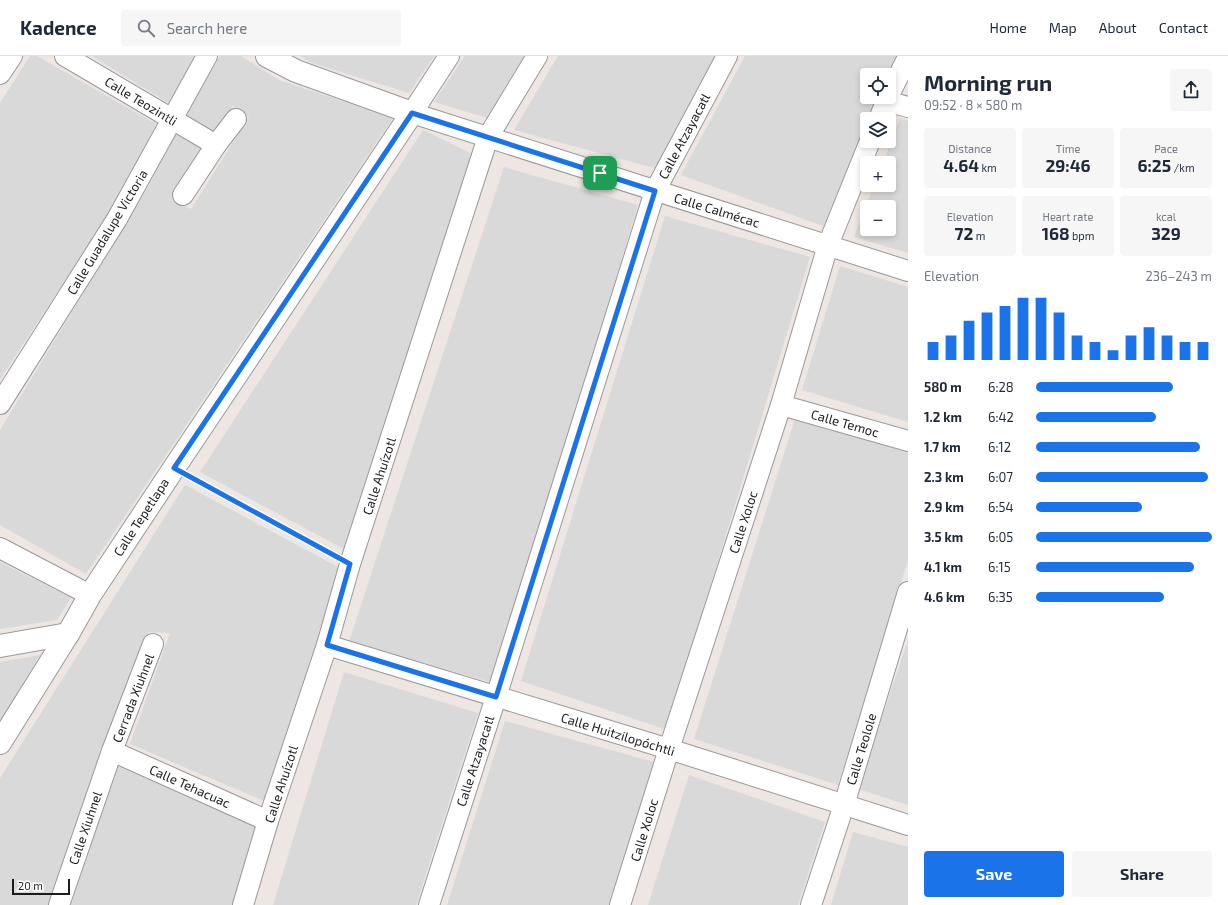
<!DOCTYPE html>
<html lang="en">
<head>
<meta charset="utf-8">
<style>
  :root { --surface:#fff; --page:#f6f6f7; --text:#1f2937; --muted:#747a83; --line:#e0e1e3; --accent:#1a73e8 }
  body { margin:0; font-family:"Exo 2",sans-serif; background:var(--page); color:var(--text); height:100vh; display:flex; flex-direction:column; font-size:15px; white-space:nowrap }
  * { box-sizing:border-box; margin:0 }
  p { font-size:13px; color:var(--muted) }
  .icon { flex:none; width:22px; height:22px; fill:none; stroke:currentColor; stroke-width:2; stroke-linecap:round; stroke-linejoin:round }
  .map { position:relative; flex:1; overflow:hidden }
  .details { display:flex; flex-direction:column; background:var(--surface); width:320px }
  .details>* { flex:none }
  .buttons { position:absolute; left:860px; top:12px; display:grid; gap:8px }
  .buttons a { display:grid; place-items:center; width:36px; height:36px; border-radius:4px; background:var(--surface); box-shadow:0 2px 6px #0003; font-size:20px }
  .scale { position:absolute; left:12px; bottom:10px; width:58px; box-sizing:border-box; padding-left:4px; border:2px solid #1c1c1c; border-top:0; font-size:11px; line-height:14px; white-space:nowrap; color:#1c1c1c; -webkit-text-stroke:3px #fff; paint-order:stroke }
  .pin { position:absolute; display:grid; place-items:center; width:34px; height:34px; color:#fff; margin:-17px; border-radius:8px; box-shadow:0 2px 6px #0006 }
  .round { display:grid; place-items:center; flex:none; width:42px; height:42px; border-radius:4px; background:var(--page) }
  .headline { display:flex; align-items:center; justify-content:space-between; height:68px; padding:0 16px }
  h1 { font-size:22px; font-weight:700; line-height:30px }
  .metrics { display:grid; grid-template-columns:repeat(3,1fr); gap:6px; height:68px; padding:4px 16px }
  .metrics div { display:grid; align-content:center; border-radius:4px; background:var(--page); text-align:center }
  .metrics b { font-size:17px; font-weight:700 }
  .metrics small { font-size:11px; font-weight:400 }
  .metrics p { font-size:11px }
  .chart { height:112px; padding:8px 16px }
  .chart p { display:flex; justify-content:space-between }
  .chart svg { width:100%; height:72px; margin-top:4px; stroke:var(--accent); stroke-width:6 }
  .primary-button { display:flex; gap:8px; margin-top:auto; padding:8px 16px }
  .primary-button a { flex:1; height:46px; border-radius:4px; background:var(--accent); color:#fff; font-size:16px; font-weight:700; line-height:46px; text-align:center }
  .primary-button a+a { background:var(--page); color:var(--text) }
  ul { padding:0 16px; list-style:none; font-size:13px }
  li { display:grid; grid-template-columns:64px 48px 1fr; align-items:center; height:30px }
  li i { height:10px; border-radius:5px; background:var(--accent) }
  header { display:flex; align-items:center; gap:24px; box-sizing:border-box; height:56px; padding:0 20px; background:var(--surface); border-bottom:1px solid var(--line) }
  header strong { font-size:19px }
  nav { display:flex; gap:22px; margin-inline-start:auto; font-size:14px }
  .search { width:280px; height:36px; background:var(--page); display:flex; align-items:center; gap:10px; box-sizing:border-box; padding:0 14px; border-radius:4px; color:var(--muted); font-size:15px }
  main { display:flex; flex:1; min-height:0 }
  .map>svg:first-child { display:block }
  .residential { fill:#dad9d9; fill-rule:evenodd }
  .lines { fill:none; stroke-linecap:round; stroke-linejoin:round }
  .minor-casing { stroke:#999; stroke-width:22 }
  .tertiary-casing { stroke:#999; stroke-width:24 }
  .path { stroke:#f46c83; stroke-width:2.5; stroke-dasharray:2 2; stroke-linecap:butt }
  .minor { stroke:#fff; stroke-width:20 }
  .tertiary { stroke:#fff; stroke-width:22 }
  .route-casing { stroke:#fff; stroke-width:8 }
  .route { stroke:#1a73e8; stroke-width:5 }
  .labels { text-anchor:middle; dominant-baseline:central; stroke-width:3; stroke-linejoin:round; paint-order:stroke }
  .street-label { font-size:13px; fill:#1c1c1c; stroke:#fff }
</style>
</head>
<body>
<header>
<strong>Kadence</strong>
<div class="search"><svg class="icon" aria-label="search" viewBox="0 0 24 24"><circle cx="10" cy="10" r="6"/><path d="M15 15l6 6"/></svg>Search here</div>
<nav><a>Home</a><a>Map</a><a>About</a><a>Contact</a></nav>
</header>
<main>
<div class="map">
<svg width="908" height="849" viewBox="0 0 908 849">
  <rect width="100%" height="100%" fill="#ede6e2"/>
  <g class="residential">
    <path d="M30 0H37L156 68 122 138 0 323V47Z"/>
    <path d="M92 0H194L170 48Z"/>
    <path d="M220 0H241L279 24 393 62 86 518 0 469V374L148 131 176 78 203 91 171 144 191 153 249 61 233 50 214 79 186 60Z"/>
    <path d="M300 0H434L409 37 312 7Z"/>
    <path d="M465 0H532L494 64 434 46Z"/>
    <path d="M558 0H719L658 113 514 74Z"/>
    <path d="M745 0H898L888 19H867V41H877L868 63H867V67L829 172 681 119Z"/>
    <path d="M900 62 908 65V197L854 181 874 129H889V107H883ZM867 151H889V173H867Z"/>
    <path d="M423 74 475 99 344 493 200 416Z"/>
    <path d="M504 111 638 149 494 627 349 586Z"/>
    <path d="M665 160 810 201 667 674 521 625Z"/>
    <path d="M840 210 908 231V366L802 334Z"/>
    <path d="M795 363 908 396V504L838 729 694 683Z"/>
    <path d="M185 429 342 513 271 748 130 688 170 577 149 576 49 849H0V722Z"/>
    <path d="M0 506 71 542 57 564 0 573Z"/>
    <path d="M908 584V749L858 733Z"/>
    <path d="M40 599 0 665V606Z"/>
    <path d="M344 616 478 657 416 849H273Z"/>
    <path d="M505 665 661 708 614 849H447Z"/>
    <path d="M116 709 258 770 234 849H71Z"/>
    <path d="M689 719 825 766 798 849H648Z"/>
    <path d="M853 776 908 791V849H831Z"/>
  </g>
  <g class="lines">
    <defs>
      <g id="minor">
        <path d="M65 0 216 89"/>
        <path d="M449 0 412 57 908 215"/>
        <path d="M0 18 12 0"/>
        <path d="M889 39 908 1"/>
        <path d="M886 45 908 51"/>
        <path d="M879 63 888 41"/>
        <path d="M183 139 216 89 236 63"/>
        <path d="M0 348 117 163 207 0"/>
        <path d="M781 349 908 385"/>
        <path d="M0 492 90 539"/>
        <path d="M327 589 669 693 908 769"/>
        <path d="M112 695 268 765"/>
        <path d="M59 849 112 695 153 588"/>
        <path d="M243 849 268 765 327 589 350 508 488 81 537 0"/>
        <path d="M429 849 496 641 655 135 727 0"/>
        <path d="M620 849 669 693 781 349 828 189 870 85"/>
        <path d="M811 849 844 749 908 536"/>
      </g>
      <g id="tertiary">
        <path d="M0 590 68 578"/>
        <path d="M0 687 68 578 90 539 174 412 412 57 296 15 267 0"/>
      </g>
    </defs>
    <use href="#minor" class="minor-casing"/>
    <use href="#tertiary" class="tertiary-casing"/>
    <path class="path" d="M192 421 333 499"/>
    <use href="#minor" class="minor"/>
    <use href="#tertiary" class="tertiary"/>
  </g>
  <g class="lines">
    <defs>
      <path id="route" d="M412 57 655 135 496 641 327 589 350 508 174 412Z"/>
    </defs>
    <use href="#route" class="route-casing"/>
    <use href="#route" class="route"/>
  </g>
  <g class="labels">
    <g class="street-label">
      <text transform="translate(141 45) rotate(31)">Calle Teozintli</text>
      <text transform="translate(684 80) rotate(-62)">Calle Atzayacatl</text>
      <text transform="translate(717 154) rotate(17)">Calle Calmécac</text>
      <text transform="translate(107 176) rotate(-59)">Calle Guadalupe Victoria</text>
      <text transform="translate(845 367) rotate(16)">Calle Temoc</text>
      <text transform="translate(379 420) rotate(-72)">Calle Ahuízotl</text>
      <text transform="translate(141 461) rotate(-57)">Calle Tepetlapa</text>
      <text transform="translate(743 466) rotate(-72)">Calle Xoloc</text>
      <text transform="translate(133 642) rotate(-69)">Cerrada Xiuhnel</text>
      <text transform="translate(618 678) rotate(17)">Calle Huitzilopóchtli</text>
      <text transform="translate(861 693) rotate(-73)">Calle Teolole</text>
      <text transform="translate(475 705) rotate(-72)">Calle Atzayacatl</text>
      <text transform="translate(281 728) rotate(-72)">Calle Ahuízotl</text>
      <text transform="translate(190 730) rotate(24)">Calle Tehacuac</text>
      <text transform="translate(85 772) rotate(-71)">Calle Xiuhnel</text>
      <text transform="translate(644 774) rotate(-73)">Calle Xoloc</text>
    </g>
  </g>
</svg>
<div class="buttons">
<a><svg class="icon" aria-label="locate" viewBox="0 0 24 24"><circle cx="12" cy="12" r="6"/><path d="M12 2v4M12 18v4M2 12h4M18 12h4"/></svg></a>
<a><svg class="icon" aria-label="layers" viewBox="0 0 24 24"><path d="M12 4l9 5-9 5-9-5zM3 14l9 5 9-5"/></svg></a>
<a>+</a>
<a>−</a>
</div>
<div class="scale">20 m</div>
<div class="pin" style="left:600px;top:117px;background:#1e9e55"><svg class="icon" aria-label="arrive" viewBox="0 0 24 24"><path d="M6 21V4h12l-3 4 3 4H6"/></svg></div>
</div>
<section class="details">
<div class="headline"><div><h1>Morning run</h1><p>09:52 · 8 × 580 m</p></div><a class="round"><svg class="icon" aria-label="share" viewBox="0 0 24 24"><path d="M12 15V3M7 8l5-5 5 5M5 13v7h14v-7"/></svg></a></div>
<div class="metrics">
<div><p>Distance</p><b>4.64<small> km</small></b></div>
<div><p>Time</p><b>29:46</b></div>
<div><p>Pace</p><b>6:25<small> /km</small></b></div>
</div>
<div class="metrics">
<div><p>Elevation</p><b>72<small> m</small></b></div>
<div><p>Heart rate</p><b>168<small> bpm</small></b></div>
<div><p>kcal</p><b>329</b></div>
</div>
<div class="chart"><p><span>Elevation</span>236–243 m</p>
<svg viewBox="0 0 160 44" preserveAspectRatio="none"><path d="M5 44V33M15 44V29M25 44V20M35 44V15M45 44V11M55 44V6M65 44V6M75 44V15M85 44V29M95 44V33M105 44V38M115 44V29M125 44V24M135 44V29M145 44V33M155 44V33"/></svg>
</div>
<ul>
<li><b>580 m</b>6:28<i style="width:78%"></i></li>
<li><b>1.2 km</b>6:42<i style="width:68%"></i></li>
<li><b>1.7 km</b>6:12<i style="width:93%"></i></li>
<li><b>2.3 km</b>6:07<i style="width:98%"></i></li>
<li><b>2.9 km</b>6:54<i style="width:60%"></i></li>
<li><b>3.5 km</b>6:05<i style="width:100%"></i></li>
<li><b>4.1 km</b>6:15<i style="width:90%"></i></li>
<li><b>4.6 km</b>6:35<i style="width:73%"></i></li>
</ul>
<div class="primary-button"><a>Save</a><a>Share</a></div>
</section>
</main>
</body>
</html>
